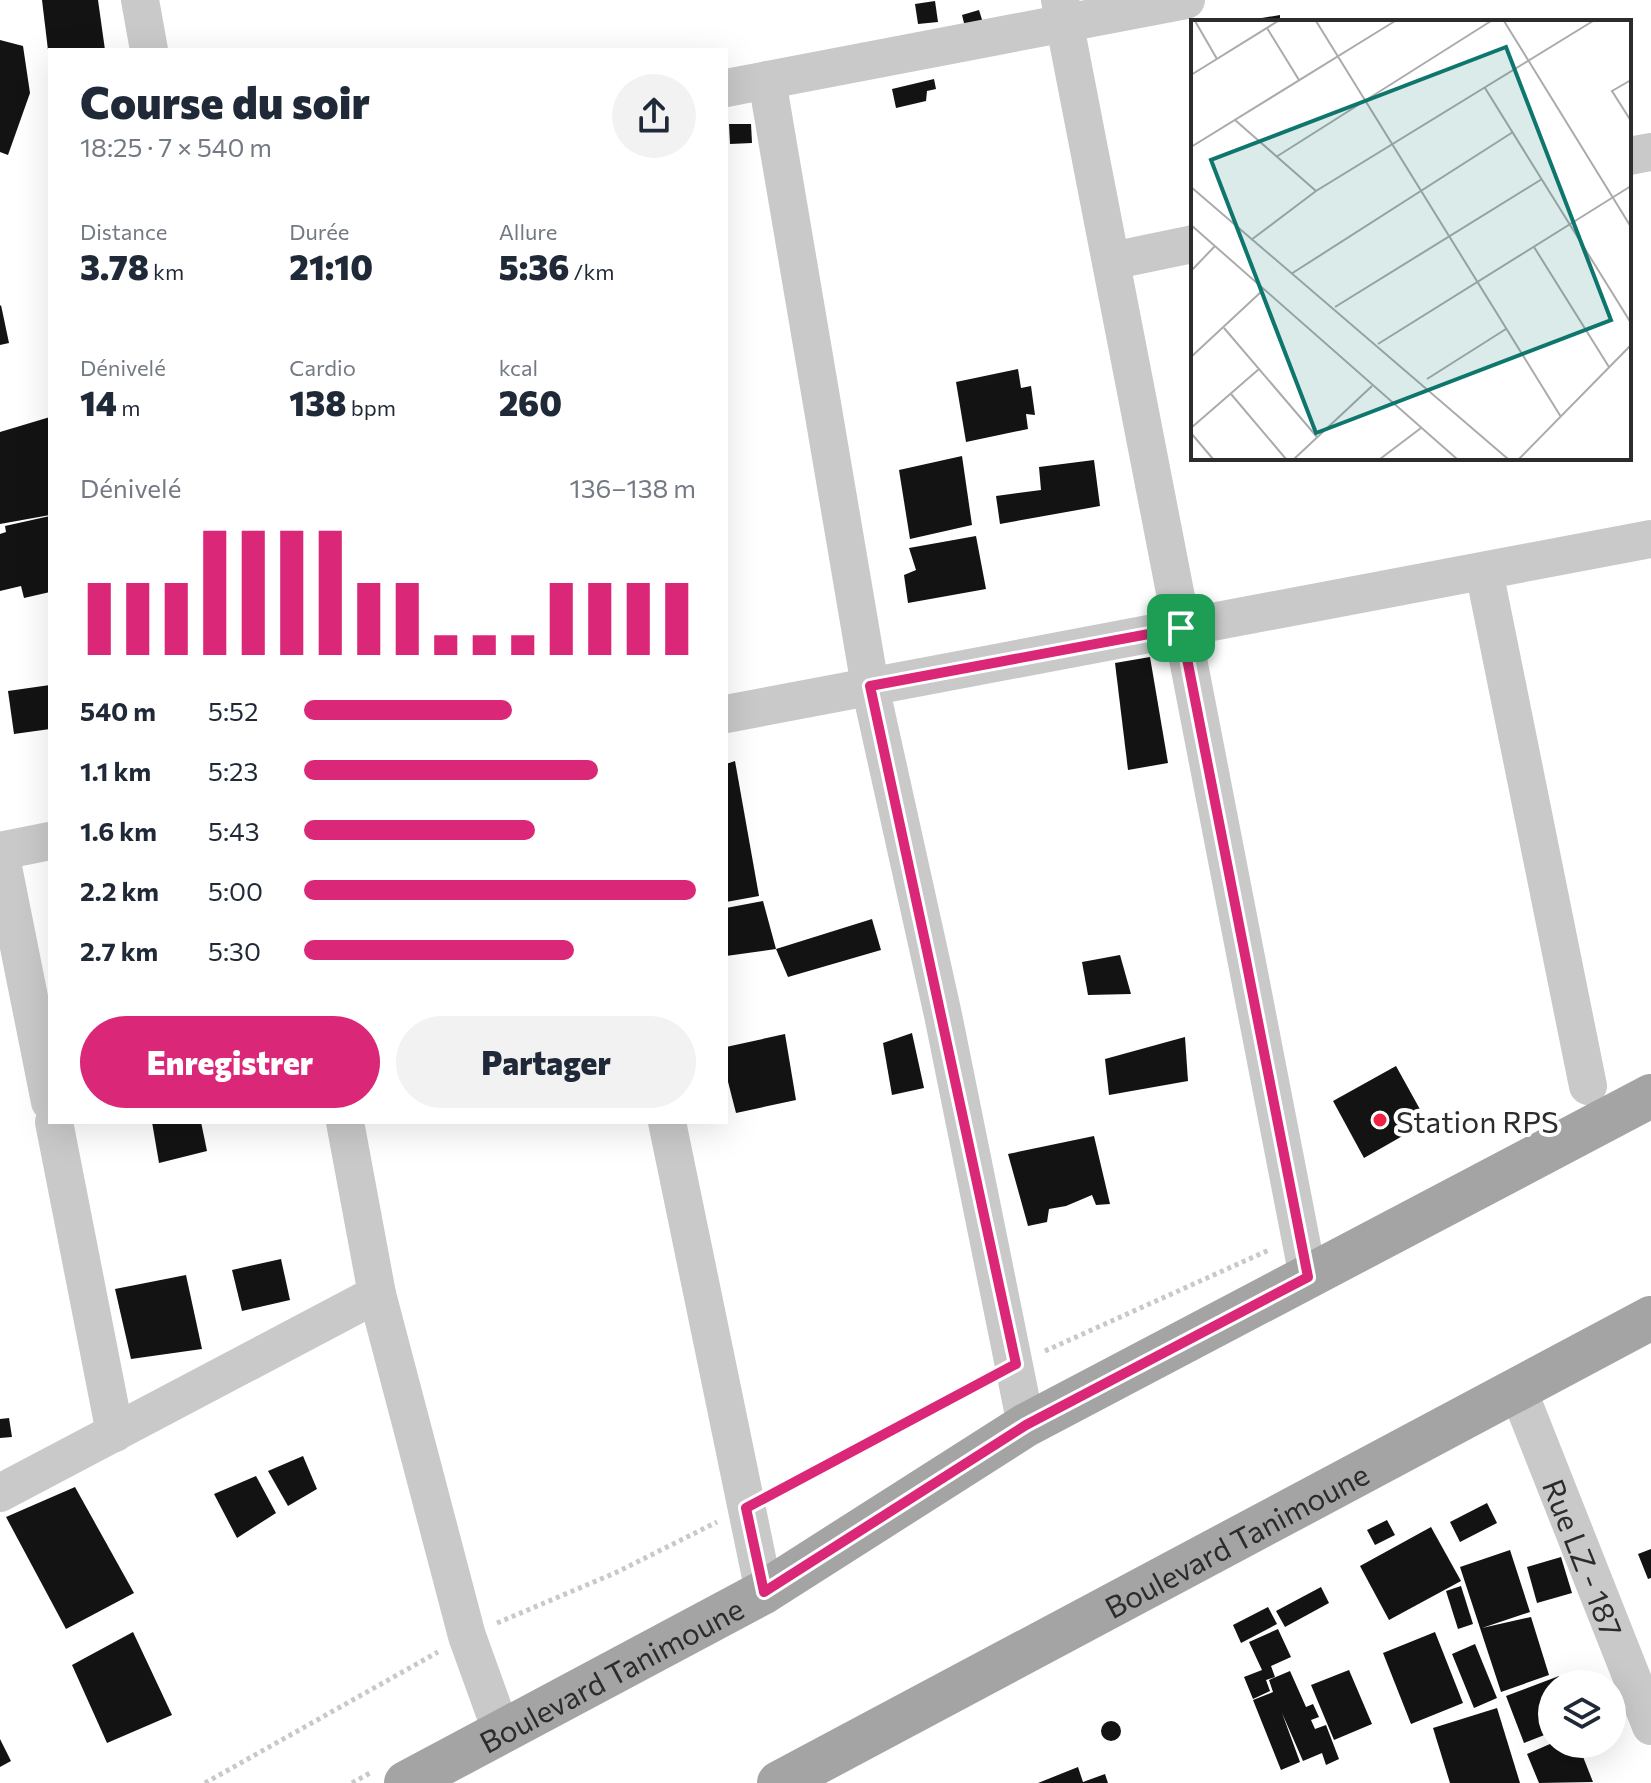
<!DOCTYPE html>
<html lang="fr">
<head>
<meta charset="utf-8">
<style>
  :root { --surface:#fff; --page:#f2f2f3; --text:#1f2937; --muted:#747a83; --accent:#db2777 }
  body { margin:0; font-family:Commissioner,sans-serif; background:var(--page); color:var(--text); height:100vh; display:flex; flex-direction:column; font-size:30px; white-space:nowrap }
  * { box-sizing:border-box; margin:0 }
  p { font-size:26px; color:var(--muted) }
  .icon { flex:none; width:44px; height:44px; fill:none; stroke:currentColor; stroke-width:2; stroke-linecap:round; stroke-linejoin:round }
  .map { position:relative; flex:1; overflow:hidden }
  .sheet { position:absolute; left:48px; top:48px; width:680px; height:1076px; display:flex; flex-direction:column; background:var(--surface); border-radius:0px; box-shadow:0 8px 32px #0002 }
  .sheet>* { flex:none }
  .controls { position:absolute; left:1538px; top:1670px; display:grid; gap:16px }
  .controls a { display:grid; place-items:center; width:88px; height:88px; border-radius:50%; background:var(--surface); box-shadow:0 8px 32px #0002; font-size:40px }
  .pin { position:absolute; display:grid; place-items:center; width:68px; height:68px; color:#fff; margin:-34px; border-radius:16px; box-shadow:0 4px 12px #0006 }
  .round { display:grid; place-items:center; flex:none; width:84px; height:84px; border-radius:42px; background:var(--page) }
  .head { display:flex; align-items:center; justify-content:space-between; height:136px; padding:0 32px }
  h1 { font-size:44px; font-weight:800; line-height:60px }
  .figures { display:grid; grid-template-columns:repeat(3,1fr); gap:12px; height:136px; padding:8px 32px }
  .figures div { display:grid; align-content:center }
  .figures b { font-size:34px; font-weight:800 }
  .figures small { font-size:22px; font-weight:400 }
  .figures p { font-size:22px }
  .chart { height:224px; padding:16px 32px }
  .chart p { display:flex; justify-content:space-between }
  .chart svg { width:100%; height:144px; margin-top:8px; stroke:var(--accent); stroke-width:6 }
  .cta { display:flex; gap:16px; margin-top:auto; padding:16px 32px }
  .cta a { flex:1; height:92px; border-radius:48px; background:var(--accent); color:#fff; font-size:32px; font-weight:800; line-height:92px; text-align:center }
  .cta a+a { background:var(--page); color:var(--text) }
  ul { padding:0 32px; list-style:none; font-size:26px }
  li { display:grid; grid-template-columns:128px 96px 1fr; align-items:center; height:60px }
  li i { height:20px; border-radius:10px; background:var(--accent) }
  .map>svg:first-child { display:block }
  .building { fill:#131313 }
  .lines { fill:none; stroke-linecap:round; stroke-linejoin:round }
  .path { stroke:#c9c9c9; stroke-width:5; stroke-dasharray:4 4; stroke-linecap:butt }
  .minor { stroke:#c9c9c9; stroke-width:38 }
  .major { stroke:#a4a4a4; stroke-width:44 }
  .route-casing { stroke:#fff; stroke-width:16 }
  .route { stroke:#db2777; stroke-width:10 }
  .poi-dot { fill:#f02142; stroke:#fff; stroke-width:3 }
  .labels { text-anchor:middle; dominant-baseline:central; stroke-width:8; stroke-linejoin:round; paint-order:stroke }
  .poi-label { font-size:30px; fill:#2c2c2c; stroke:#fff; text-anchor:start }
  .street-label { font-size:30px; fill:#2c2c2c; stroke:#fff }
  .inset-road { fill:none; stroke:#ababab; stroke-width:2 }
  .view { fill:#0f766e; fill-opacity:0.15; stroke:#0f766e; stroke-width:4 }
  .inset-edge { fill:none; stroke:#2c2c2c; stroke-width:4 }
</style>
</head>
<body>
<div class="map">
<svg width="1651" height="1783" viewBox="0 0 1651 1783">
  <rect width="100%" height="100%" fill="#fff"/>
  <g class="building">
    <path d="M42 0H98L105 50H48Z"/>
    <path d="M935 1 938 22 918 24 915 4Z"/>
    <path d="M979 10 984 26 966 31 962 15Z"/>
    <path d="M1280 15V22H1251L1250 20Z"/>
    <path d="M0 40 23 46 30 93 8 155 0 152Z"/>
    <path d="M934 79 936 89 927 91 926 101 896 108 892 89Z"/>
    <path d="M729 124H751L752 143 730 144Z"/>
    <path d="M1 305 9 343 0 345V306Z"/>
    <path d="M1018 369 1021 388 1031 386 1035 415 1026 414 1028 429 966 442 956 382Z"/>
    <path d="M50 417V515L0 524V432Z"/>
    <path d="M962 456 972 525 910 539 899 470Z"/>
    <path d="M1094 460 1100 506 1000 524 996 496 1041 490 1039 467Z"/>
    <path d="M50 516V592L24 598 21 586 0 591V534L6 532 5 526Z"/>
    <path d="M976 536 986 589 908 603 904 575 916 570 909 548Z"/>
    <path d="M1150 657 1168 763 1128 770 1115 663Z"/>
    <path d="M50 685V729L14 734 8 691Z"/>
    <path d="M735 761 759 896 726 902V764Z"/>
    <path d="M763 901 776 949 726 956V908Z"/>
    <path d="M872 919 881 950 788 977 776 949Z"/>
    <path d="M1120 955 1131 994 1088 995 1082 962Z"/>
    <path d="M912 1033 924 1088 892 1095 883 1043Z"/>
    <path d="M785 1034 796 1100 736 1113 726 1074V1047Z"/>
    <path d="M1185 1037 1188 1081 1109 1095 1105 1059Z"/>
    <path d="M1396 1066 1427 1122 1364 1158 1333 1101Z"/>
    <path d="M152 1122H201L207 1151 159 1163Z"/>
    <path d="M1094 1136 1110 1204 1096 1205 1092 1195 1066 1206 1049 1209 1047 1222 1028 1226 1008 1154Z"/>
    <path d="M281 1259 290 1300 242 1311 232 1270Z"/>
    <path d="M186 1275 202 1349 131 1359 115 1289Z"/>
    <path d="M9 1418 12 1437 0 1438V1419Z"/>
    <path d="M303 1456 317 1489 288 1506 268 1471Z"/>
    <path d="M256 1476 276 1513 237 1538 214 1494Z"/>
    <path d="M75 1487 134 1593 66 1629 6 1517Z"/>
    <path d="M1487 1503 1497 1523 1460 1542 1450 1522Z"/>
    <path d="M1387 1520 1395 1535 1375 1545 1367 1530Z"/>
    <path d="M1431 1527 1461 1581 1389 1620 1360 1566Z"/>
    <path d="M1651 1549V1578L1648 1579 1638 1554Z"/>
    <path d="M1510 1550 1530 1612 1482 1628 1531 1617 1549 1675 1501 1692 1460 1567Z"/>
    <path d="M1561 1557 1572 1593 1537 1603 1527 1567Z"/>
    <path d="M1461 1586 1473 1624 1458 1629 1446 1591Z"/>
    <path d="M1321 1587 1329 1603 1285 1627 1276 1611Z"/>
    <path d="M1268 1607 1277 1624 1241 1643 1233 1625Z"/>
    <path d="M1278 1629 1291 1657 1271 1666 1275 1677 1266 1680 1270 1691 1253 1699 1244 1677 1262 1670 1249 1642Z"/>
    <path d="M133 1632 172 1715 107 1743 72 1665Z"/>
    <path d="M1435 1632 1463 1703 1411 1724 1383 1653Z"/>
    <path d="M1475 1644 1497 1698 1474 1708 1452 1654Z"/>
    <path d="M1349 1670 1372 1724 1334 1740 1311 1685Z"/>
    <path d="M1290 1671 1306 1707 1313 1704 1319 1717 1311 1720 1315 1729 1326 1725 1339 1759 1326 1765 1322 1753 1303 1761 1282 1713 1300 1762 1281 1770 1253 1700 1273 1692 1269 1680Z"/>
    <path d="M1559 1676 1562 1684H1552V1732L1524 1743 1506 1696Z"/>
    <path d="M1497 1708 1520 1783H1450L1433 1728Z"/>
    <circle cx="1111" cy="1731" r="10"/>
    <path d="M0 1739 11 1761 0 1767Z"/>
    <path d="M1550 1744H1578L1593 1782 1539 1783 1527 1754Z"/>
    <path d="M1078 1767 1083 1782 1105 1774 1108 1783H1038Z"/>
  </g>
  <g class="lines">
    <g class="path">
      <path d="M1045 1351 1269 1250"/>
      <path d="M779 1491 982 1383"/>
      <path d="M497 1623 615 1573 717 1522"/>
      <path d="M205 1783 438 1652"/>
      <path d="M352 1783 370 1773"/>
    </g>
    <g class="minor">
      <path d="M140 0 149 50"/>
      <path d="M1060 0 1308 1277"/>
      <path d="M767 80 870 686 943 1015 1026 1425"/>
      <path d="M726 88 1186 0"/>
      <path d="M1629 156 1651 152"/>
      <path d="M1111 261 1193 244"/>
      <path d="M1484 571 1588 1086"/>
      <path d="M726 714 1651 539"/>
      <path d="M0 851 50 841"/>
      <path d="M0 852 50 1102"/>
      <path d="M54 1122 115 1433"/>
      <path d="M345 1122 377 1294 467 1636 502 1733"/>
      <path d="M667 1122 764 1592"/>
      <path id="s1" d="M1518 1390 1651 1726"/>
      <path d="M0 1493 377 1294"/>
    </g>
    <g class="major">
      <path id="s2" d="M406 1783 764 1592 1026 1425 1651 1096"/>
      <path id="s3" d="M779 1783 1651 1318"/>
    </g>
  </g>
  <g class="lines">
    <defs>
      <path id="route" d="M1181 628 1308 1277 1026 1425 764 1592 746 1508 1016 1364 870 686Z"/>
    </defs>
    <use href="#route" class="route-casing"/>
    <use href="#route" class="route"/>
  </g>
  <circle class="poi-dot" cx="1380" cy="1120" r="8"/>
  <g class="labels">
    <g class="poi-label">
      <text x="1396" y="1120">Station RPS</text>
    </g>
    <g class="street-label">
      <text stroke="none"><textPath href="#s3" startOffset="518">Boulevard Tanimoune</textPath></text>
      <text stroke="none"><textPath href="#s1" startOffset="180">Rue LZ - 187</textPath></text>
      <text stroke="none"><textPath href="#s2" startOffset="232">Boulevard Tanimoune</textPath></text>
    </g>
  </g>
  <g transform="translate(1191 20)">
    <rect width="440" height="440" fill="#fff"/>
    <path class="inset-road" d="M4 1 26 39M125 1 370 397M313 1 440 207M76 8 108 60M0 55 87 1M440 60 421 71 440 101M294 68 440 303M44 100 125 171M0 127 204 1M85 137 300 1M0 167 317 439M0 205 266 439M60 220 125 171 402 1M343 227 418 347M0 251 24 226M100 254 322 112M144 287 351 159M33 308 126 417M187 324 440 166M0 337 71 271M236 359 315 309M40 374 95 439M0 408 68 349M0 413 22 439M103 439 181 366M189 439 230 408M328 439 440 325"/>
    <path class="view" d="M315 27 420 300 125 413 20 140Z"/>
    <rect width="440" height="440" class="inset-edge"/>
  </g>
</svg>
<div class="controls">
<a><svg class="icon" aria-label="layers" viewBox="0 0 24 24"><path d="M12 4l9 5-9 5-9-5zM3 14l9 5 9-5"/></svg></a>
</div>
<div class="pin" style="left:1181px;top:628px;background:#1e9e55"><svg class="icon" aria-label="arrive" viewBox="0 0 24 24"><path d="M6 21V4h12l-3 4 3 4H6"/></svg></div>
<section class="sheet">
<div class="head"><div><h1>Course du soir</h1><p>18:25 · 7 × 540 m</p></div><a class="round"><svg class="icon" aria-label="share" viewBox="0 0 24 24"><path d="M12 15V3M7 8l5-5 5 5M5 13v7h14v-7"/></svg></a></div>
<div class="figures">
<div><p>Distance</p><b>3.78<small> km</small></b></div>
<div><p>Durée</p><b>21:10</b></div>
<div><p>Allure</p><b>5:36<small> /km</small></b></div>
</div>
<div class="figures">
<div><p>Dénivelé</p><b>14<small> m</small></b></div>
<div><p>Cardio</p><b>138<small> bpm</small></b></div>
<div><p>kcal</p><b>260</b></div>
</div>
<div class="chart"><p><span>Dénivelé</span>136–138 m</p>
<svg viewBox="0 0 160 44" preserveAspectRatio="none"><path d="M5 44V22M15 44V22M25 44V22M35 44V6M45 44V6M55 44V6M65 44V6M75 44V22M85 44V22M95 44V38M105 44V38M115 44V38M125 44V22M135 44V22M145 44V22M155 44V22"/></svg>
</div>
<ul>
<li><b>540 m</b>5:52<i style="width:53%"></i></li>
<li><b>1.1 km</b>5:23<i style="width:75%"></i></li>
<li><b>1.6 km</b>5:43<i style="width:59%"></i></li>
<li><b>2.2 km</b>5:00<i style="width:100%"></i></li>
<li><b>2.7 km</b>5:30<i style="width:69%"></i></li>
</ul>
<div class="cta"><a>Enregistrer</a><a>Partager</a></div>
</section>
</div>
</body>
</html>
